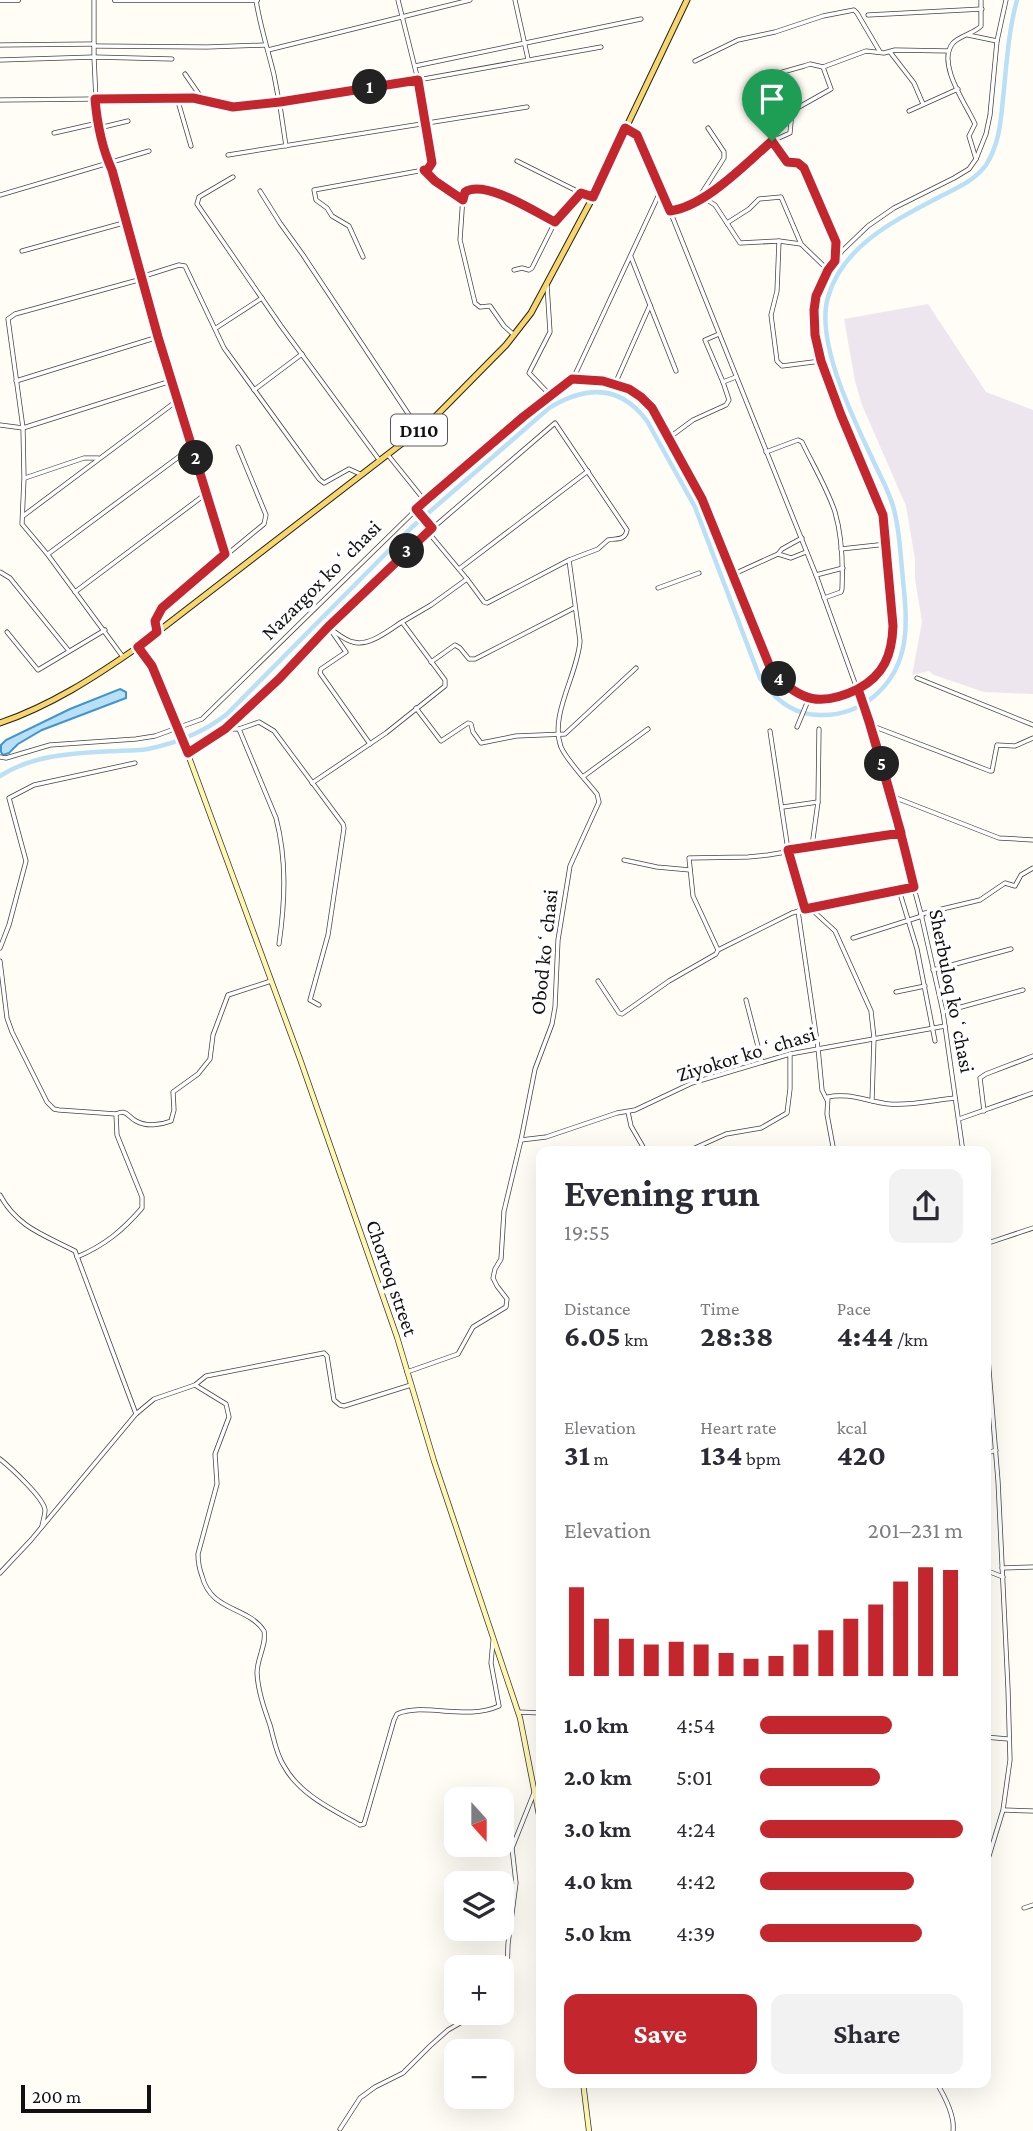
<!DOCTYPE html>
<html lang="en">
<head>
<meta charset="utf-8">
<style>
  :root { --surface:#fff; --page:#f2f2f3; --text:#2b2b33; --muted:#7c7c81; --accent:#c4262e }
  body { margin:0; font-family:"Crimson Pro",serif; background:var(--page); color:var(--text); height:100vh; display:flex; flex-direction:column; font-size:26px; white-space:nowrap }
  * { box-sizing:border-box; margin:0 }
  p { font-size:23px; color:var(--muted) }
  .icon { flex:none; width:38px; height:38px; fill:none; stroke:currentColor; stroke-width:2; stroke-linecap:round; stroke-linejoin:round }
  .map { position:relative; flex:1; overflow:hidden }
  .side { position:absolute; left:536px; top:1146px; width:455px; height:942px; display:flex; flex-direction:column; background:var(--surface); border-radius:14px; box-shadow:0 7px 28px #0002 }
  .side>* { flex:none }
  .needle { width:46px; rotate:159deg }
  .buttons { position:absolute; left:444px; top:1787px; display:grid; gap:14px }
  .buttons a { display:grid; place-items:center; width:70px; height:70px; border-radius:14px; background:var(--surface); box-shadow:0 7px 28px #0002; font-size:35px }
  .scale { position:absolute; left:21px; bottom:18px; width:130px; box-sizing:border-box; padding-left:7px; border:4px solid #111; border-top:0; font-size:19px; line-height:24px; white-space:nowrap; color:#111; -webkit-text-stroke:5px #fff; paint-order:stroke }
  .pin { position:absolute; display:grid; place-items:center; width:60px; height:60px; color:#fff; margin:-72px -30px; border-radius:50% 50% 50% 0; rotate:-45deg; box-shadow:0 0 7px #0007 }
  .pin .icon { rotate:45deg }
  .km { position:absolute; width:35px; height:35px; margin:-18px; border-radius:50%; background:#222; color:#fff; font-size:19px; line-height:35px; text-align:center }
  .round { display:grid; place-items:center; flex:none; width:74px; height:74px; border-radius:14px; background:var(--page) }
  .overview { display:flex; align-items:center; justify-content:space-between; height:119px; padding:0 28px }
  h1 { font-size:38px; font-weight:700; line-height:52px }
  .figures { display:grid; grid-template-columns:repeat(3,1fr); gap:10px; height:119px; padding:7px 28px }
  .figures div { display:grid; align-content:center }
  .figures b { font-size:30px; font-weight:700 }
  .figures small { font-size:19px; font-weight:400 }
  .figures p { font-size:19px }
  .chart { height:196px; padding:14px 28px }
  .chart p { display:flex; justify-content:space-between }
  .chart svg { width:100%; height:126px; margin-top:7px; stroke:var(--accent); stroke-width:6 }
  .button { display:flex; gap:14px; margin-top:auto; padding:14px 28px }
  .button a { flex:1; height:80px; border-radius:14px; background:var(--accent); color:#fff; font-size:28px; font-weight:700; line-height:80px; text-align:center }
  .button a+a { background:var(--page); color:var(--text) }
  ul { padding:0 28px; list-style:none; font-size:23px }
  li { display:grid; grid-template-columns:112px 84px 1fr; align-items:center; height:52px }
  li i { height:18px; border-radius:9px; background:var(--accent) }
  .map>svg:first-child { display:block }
  .industrial { fill:#eee6ef }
  .water { fill:#b9e0f7; stroke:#3f96cf; stroke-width:2 }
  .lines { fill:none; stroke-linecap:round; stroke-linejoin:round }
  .canal { stroke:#b9e0f7; stroke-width:4.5 }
  .minor-casing { stroke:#444; stroke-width:5 }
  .tertiary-casing { stroke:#444; stroke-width:6 }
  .secondary-casing { stroke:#333; stroke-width:6 }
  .primary-casing { stroke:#222; stroke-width:7 }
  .minor { stroke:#fff; stroke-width:3.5 }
  .tertiary { stroke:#fff; stroke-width:4.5 }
  .secondary { stroke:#fff6b0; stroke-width:4.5 }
  .primary { stroke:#f9d66b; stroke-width:5 }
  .route-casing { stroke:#fff; stroke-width:14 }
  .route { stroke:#c4262e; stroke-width:9 }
  .labels { text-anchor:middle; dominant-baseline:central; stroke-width:7; stroke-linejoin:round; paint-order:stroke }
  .shield { fill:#fff; stroke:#585858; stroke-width:2 }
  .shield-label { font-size:19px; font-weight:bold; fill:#111 }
  .street-label { font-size:21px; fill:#111; stroke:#fff }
</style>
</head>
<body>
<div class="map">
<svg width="1033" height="2131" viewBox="0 0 1033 2131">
  <rect width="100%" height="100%" fill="#fffdf5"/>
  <path class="industrial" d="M928 304 986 392 1033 410V694L984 692 934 675 929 671 912 675 922 622 915 579V559L906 506 862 405 855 381 844 319Z"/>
  <path class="water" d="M120 689 126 692V698L42 730 18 744 9 753 3 755 1 752V745L6 740 70 709Z"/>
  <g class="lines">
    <path class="canal" d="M0 776C34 754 77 753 116 751 127 750 138 751 148 749 177 743 204 732 227 714L411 528 549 408C585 386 620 384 647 421L695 507 760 678C774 699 793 715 820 715 863 716 897 685 904 643 908 619 904 593 902 569 900 548 899 526 893 506 888 489 879 474 872 458 853 418 815 341 828 297 843 244 898 219 943 195 959 187 975 180 986 165 1001 142 1001 115 1004 89 1007 58 1009 29 1017 0"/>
    <defs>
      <g id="minor">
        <path d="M94 0V57L97 122 158 337 225 554"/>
        <path d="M256 0C260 26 268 50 274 75 279 99 283 123 286 146"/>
        <path d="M515 0 528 59"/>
        <path d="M868 15 982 9"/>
        <path d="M968 35 997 41"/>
        <path d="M0 45 94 44"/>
        <path d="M94 46 207 47 265 45"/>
        <path d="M268 50 470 0"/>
        <path d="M890 52 914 83 923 104"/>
        <path d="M0 60 94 57 172 59"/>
        <path d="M695 61 738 40 775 32 823 16 854 10 857 13 880 52"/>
        <path d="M415 66 641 19"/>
        <path d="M185 74 203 100"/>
        <path d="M758 79 804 66 810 64 823 67 866 51 884 53 895 50 949 51"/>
        <path d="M177 98 191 146"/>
        <path d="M0 100 193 98 233 107 280 102 418 80 601 47"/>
        <path d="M909 111 958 89"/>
        <path d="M99 128 128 121"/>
        <path d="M625 128 637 135 641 142 670 211 816 575 870 725 921 914 943 1012 963 1152"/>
        <path d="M54 133 98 123"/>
        <path d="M772 141 787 162 801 164 812 183 836 242 835 259"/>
        <path d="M228 155 527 107"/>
        <path d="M976 159 969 136 975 124C966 104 936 63 953 43 961 35 973 34 981 26V0"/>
        <path d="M517 161 581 193 593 197"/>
        <path d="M424 170 435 181 463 200"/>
        <path d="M233 177 199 197 197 204 281 326 380 461"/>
        <path d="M260 191 280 223 303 255 419 430"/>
        <path d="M0 195 149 151"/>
        <path d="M704 198 715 205 740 243 779 241 801 244 828 270"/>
        <path d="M698 199 724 158V152L708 128"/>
        <path d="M671 211 704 198 772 141 790 133 792 111 831 89 823 67"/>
        <path d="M727 223 749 209 759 199 781 197 801 244"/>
        <path d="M779 241 777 291 771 315 777 361 782 366 821 361"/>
        <path d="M22 251 127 222"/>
        <path d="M363 257 349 226 332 216 327 208 316 200 314 190 424 170 431 165 418 80 398 0"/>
        <path d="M631 257 676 371"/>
        <path d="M514 270 522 268 529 270 532 268 555 222 581 193"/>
        <path d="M141 277 179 265 185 266 224 348 319 479 324 483 349 469 360 474"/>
        <path d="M547 285 550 332 529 373 550 395"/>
        <path d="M216 328 262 298"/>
        <path d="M719 334 705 340 723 382"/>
        <path d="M514 335 504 326 490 306 480 307 475 303 460 240 463 196 467 190C491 182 533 211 555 222"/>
        <path d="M573 379 661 190"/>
        <path d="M16 381 158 337"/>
        <path d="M615 384 650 305"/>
        <path d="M254 390 302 354"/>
        <path d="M0 425 23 428 171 381"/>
        <path d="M670 437 693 420 726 405 729 400 723 382 736 377"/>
        <path d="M766 452 798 440 802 442C813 465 827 488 835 512 842 536 843 564 842 589L841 592 824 598"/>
        <path d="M388 455 425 501"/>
        <path d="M25 478 84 458H98"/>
        <path d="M416 509 432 528"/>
        <path d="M23 516 178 400"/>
        <path d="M428 532 555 423 627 530C625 541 616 538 608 540L598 549 569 560"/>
        <path d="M841 549 887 544"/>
        <path d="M48 554 192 447"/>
        <path d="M778 554 782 549 802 538"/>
        <path d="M459 569 588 471"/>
        <path d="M0 572 10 578 69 651"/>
        <path d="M734 574 778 554 791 558 806 552"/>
        <path d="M816 575 843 568"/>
        <path d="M658 588 699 573"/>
        <path d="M75 592 207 493"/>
        <path d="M330 629 346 652 321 669 320 673 370 744"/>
        <path d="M332 630C338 634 346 641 353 642 369 647 389 630 402 622"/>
        <path d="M7 632 38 670 105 630"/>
        <path d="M157 632 155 621 161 609 264 524 266 515 238 447"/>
        <path d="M123 657 48 555 22 524 24 478 23 428 8 319 15 314 142 279"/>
        <path d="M431 662 455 645 460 648 469 659H475L574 608"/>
        <path d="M917 678 1033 725"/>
        <path d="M416 708 441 741 468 723 471 724 473 732 481 743 516 736 565 734 636 668"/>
        <path d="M870 725 990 771H992L997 745 1015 746 1033 738"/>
        <path d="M797 727 807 703V697"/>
        <path d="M227 729H239L259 722 274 731 343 824 344 828 328 935 310 1000 319 1005"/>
        <path d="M239 729 276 818C287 860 285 902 279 944"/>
        <path d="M770 731 788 850 805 909"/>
        <path d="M188 753 225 729 279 679 328 627 428 532 467 579"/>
        <path d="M0 757 6 758 50 745 136 739 155 736 202 719 425 501 523 417 572 379C605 379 629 385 652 408L702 499 772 672 793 690 807 697 823 700 841 697 874 680 887 661 892 643 893 626 887 537 883 515 875 492 841 415 821 361 815 336 814 310 816 296 828 270 842 251 868 226 894 208 954 178 969 169 976 159 986 134 990 115 997 41 1006 0"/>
        <path d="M584 776 648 729"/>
        <path d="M312 783 386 733 445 686V680L402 622 431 605 467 579 484 602 487 603 569 560 580 641C578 674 549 715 561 747 567 761 587 781 597 794L599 802 570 866 558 940 555 1007 552 1024 535 1069 521 1140 504 1211 501 1259 495 1269 493 1278 497 1286 507 1299 506 1307 473 1327 458 1354 407 1372"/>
        <path d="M891 796 999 838 1033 840"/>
        <path d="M783 807 818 802"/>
        <path d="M812 846 818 802 819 729"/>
        <path d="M624 860 657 867 690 870"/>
        <path d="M899 890 917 949 935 1041"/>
        <path d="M810 908 835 931 871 1011 874 1038 872 1101"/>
        <path d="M798 911 818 1048 822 1090 827 1100"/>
        <path d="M921 914 980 900 1005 883 1015 886 1021 875 1033 868"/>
        <path d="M853 938 922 916"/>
        <path d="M0 948 9 925 26 861 9 798 34 785 135 763"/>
        <path d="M718 950 693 896 689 858 748 857 768 855 901 833"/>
        <path d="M0 961 7 1018 12 1032 47 1102 54 1109 59 1110 116 1114"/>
        <path d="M933 970 1011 949"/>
        <path d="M598 981 619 1013 622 1014 669 981 716 954 718 950 792 913 810 908 914 887"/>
        <path d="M896 992 925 986"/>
        <path d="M746 1000 762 1062"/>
        <path d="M943 1012 1023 990"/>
        <path d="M984 1111 980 1078 986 1074 1033 1056"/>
        <path d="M628 1112 631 1126 646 1152"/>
        <path d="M959 1119 1033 1093"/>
        <path d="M521 1140 546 1137 617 1113 635 1110 692 1083 790 1054 945 1026"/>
        <path d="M686 1152 726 1134 761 1128 787 1113 790 1089V1054"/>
        <path d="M834 1152 827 1114 828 1097C848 1092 869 1102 889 1104 910 1106 934 1100 955 1098"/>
        <path d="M0 1195C17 1227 44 1235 75 1251L136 1414"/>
        <path d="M985 1244 1033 1228"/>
        <path d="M77 1257C105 1245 122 1231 142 1208V1197L117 1135 116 1114C127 1109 127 1116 136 1121 146 1127 161 1125 171 1121L174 1110 173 1092 198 1074 210 1059 213 1035 228 995 271 981"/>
        <path d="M985 1321 998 1481 1008 1689 1010 1760 1003 1810 985 1869"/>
        <path d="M195 1385 206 1376 324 1353 327 1356 334 1400 340 1405 344 1406 411 1385"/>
        <path d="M985 1454 996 1450"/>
        <path d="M0 1459C10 1467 44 1498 45 1510 45 1515 43 1521 42 1526"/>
        <path d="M1002 1568 1033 1567"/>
        <path d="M985 1570 1003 1577"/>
        <path d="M0 1573 31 1540 136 1414 154 1399 195 1385 226 1404 229 1417 215 1454 217 1484 198 1554C198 1562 199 1568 202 1576 211 1612 248 1606 264 1631 267 1644 257 1658 257 1673 258 1691 264 1708 270 1725 274 1739 276 1754 284 1766 299 1794 333 1810 360 1825L364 1824 394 1720 397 1714C425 1702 466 1721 499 1706L491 1663 493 1641"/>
        <path d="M518 1712 541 1713"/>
        <path d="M985 1737 1008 1739"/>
        <path d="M1004 1810 1033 1811"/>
        <path d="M1024 1908 1033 1905"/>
        <path d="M502 1983 507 1974 508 1944 516 1883 512 1848 534 1793"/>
        <path d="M936 2082C944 2095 955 2116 953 2131"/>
        <path d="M340 2129 360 2098 375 2087 403 2073 430 2046 448 2030 467 2019 486 2018 491 2012"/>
      </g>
      <g id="tertiary">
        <path d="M0 0H18"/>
        <path d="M115 0H257"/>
      </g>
      <g id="secondary">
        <path d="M138 647 152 666 186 749 300 1059 397 1337 434 1461 520 1718 541 1825"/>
        <path d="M583 2082 589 2131"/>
      </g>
      <path id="primary" d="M0 723C50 706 95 677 138 647L431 421 506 345 531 313 593 197 687 0"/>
    </defs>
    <use href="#minor" class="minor-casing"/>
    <use href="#tertiary" class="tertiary-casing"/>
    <use href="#secondary" class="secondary-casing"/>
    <use href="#primary" class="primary-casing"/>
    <use href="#minor" class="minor"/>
    <use href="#tertiary" class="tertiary"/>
    <use href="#secondary" class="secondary"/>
    <use href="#primary" class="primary"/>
  </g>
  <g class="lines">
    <defs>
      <path id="route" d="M772 141C745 164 706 206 670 211L640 142 637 135 625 128 593 197 581 193 555 222C535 212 485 179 465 192L463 200 435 181 424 170 428 169 432 163 418 80 280 102 233 107 193 98 95 99C97 123 102 148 112 170L158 337 225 554 162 608 155 621 157 632 138 647 152 666 188 753 225 729 279 679 328 627 432 528 416 509 425 501 523 417 572 379 603 381 629 389 641 397 652 408 702 499 772 672C801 702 821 707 858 689L870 724V725L901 833 788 850 805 909 914 887C898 820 881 754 858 689 884 675 892 655 893 626L883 515 841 415 821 361 815 335 814 310 816 296 828 270 835 261 836 242 804 168 798 163 787 162 772 141"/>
    </defs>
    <use href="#route" class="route-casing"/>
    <use href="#route" class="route"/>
  </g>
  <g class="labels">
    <rect class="shield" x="391" y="414.5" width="56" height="31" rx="5"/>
    <g class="shield-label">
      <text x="419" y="430">D110</text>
    </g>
    <g class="street-label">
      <text transform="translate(321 580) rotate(-45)">Nazargox koʻchasi</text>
      <text transform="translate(544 952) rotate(-84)">Obod koʻchasi</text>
      <text transform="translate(952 991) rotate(79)">Sherbuloq koʻchasi</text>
      <text transform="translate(746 1054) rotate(-17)">Ziyokor koʻchasi</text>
      <text transform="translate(392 1278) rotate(71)">Chortoq street</text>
    </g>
  </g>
</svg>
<div class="buttons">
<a><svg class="needle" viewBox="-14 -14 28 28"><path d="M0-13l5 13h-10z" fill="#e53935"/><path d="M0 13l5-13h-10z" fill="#7c7c81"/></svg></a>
<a><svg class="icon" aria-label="layers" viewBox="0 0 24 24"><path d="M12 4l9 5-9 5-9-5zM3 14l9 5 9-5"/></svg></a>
<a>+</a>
<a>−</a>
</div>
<div class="scale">200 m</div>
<div class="pin" style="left:772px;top:141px;background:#1e9e55"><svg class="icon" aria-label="arrive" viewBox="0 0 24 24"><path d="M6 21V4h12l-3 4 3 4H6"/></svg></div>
<b class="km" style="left:370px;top:87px">1</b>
<b class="km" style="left:196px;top:458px">2</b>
<b class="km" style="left:407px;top:551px">3</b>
<b class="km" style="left:779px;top:679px">4</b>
<b class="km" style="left:882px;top:764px">5</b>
<section class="side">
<div class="overview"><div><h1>Evening run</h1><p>19:55</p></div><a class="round"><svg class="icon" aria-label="share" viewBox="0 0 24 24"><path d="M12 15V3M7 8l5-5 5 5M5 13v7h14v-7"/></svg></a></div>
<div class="figures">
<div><p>Distance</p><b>6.05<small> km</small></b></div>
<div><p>Time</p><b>28:38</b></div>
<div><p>Pace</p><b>4:44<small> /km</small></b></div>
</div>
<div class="figures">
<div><p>Elevation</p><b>31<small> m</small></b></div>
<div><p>Heart rate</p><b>134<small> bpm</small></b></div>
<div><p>kcal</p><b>420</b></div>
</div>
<div class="chart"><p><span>Elevation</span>201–231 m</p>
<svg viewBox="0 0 160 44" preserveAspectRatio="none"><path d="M5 44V13M15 44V24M25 44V31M35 44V33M45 44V32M55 44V33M65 44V36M75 44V38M85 44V37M95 44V33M105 44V28M115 44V24M125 44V19M135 44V11M145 44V6M155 44V7"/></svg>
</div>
<ul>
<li><b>1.0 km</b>4:54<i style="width:65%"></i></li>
<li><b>2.0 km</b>5:01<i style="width:59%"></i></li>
<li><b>3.0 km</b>4:24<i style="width:100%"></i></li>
<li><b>4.0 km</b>4:42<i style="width:76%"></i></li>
<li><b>5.0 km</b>4:39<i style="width:80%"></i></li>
</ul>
<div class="button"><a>Save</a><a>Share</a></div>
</section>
</div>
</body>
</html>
